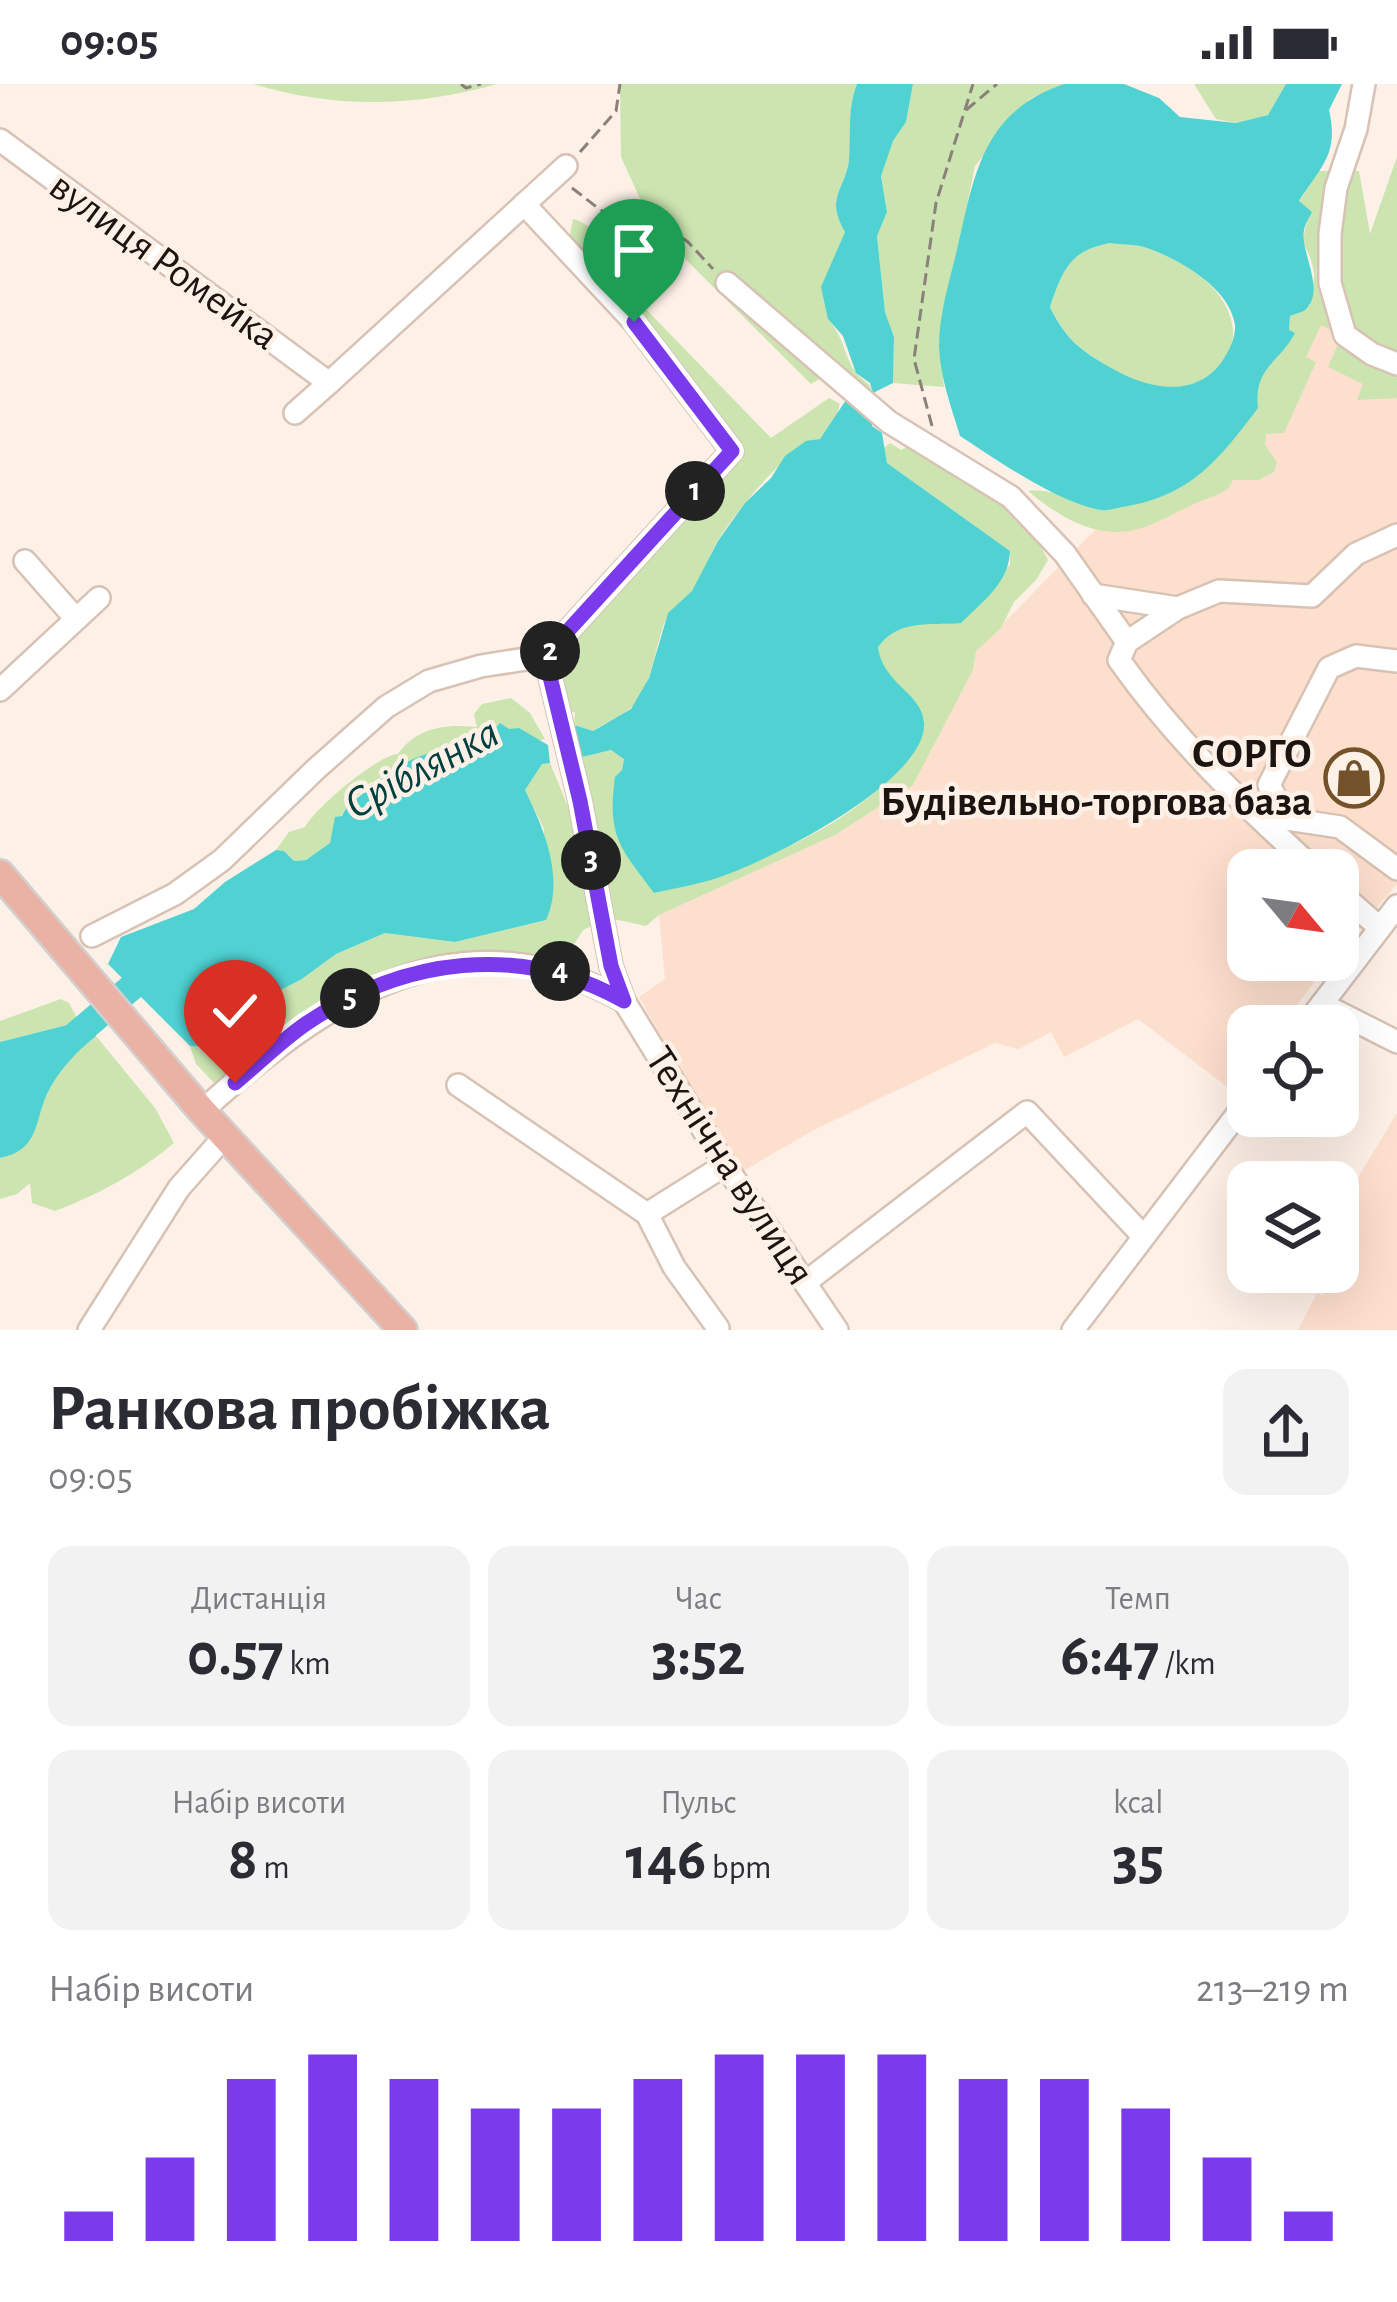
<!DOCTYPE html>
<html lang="uk">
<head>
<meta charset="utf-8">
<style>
  :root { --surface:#fff; --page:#f2f2f3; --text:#2b2b33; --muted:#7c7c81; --accent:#7c3aed }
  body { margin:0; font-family:"Alegreya Sans",sans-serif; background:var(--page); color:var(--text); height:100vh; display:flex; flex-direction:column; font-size:45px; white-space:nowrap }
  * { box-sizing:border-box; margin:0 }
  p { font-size:39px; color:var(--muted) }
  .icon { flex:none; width:66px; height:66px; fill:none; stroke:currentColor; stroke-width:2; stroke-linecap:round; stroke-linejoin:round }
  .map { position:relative; height:1246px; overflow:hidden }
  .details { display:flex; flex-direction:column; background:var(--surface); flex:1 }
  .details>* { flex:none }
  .needle { width:78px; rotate:119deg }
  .tools { position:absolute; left:1227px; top:765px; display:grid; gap:24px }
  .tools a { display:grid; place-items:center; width:132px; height:132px; border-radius:24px; background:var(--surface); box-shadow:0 12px 48px #0002; font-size:60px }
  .pin { position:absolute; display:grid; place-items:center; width:102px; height:102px; color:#fff; margin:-123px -51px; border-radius:50% 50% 50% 0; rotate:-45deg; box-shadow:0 0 12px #0007 }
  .pin .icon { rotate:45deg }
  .km { position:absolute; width:60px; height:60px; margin:-30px; border-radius:50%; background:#222; color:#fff; font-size:33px; line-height:60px; text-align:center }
  .round { display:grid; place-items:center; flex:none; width:126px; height:126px; border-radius:24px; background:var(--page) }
  .summary { display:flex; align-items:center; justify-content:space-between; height:204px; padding:0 48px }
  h1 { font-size:66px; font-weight:700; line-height:90px }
  .stats { display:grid; grid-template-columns:repeat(3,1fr); gap:18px; height:204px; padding:12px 48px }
  .stats div { display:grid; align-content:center; border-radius:24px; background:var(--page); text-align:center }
  .stats b { font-size:60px; font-weight:700 }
  .stats small { font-size:33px; font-weight:400 }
  .stats p { font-size:33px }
  .chart { height:336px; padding:24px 48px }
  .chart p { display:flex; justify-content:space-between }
  .chart svg { width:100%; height:216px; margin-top:12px; stroke:var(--accent); stroke-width:6 }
  .status { display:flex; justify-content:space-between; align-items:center; height:84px; padding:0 60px; background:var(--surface); direction:ltr }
  .status svg { height:33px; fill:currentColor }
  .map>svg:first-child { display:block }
  .built { fill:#fddfcd }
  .green { fill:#cbe4b0 }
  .water { fill:#50d2d3; fill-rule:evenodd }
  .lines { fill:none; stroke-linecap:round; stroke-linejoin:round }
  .river { stroke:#50d2d3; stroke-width:27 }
  .minor-casing { stroke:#d7c2b4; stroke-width:26 }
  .major-casing { stroke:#d2d0cf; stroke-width:32 }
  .path { stroke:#8b807a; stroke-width:3; stroke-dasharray:12 6; stroke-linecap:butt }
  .minor { stroke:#fff; stroke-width:21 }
  .major { stroke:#e9b2a4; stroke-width:27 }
  .route-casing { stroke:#fff; stroke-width:24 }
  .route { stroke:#7c3aed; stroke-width:15 }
  .labels { text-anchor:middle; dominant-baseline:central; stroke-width:9; stroke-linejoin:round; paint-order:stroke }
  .street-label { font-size:42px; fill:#1c1410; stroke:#fdf0e7 }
  .poi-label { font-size:42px; font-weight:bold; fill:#1c1410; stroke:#fdf0e7; text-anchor:end }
  .water-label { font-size:45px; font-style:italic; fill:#014040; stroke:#fdf0e7 }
</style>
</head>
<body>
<div class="status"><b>09:05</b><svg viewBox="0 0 49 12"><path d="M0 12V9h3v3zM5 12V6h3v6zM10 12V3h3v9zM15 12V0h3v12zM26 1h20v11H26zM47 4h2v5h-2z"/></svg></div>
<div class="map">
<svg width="1397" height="1246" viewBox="0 0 1397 1246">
  <rect width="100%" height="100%" fill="#fdf0e7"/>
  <g class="built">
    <path d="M1324 227 1397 286V800L1338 868V786H1248V876H1331L1281 942H1248V982L1230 1005 1138 935 1064 973 1051 948 1019 965 995 959 814 1046 738 1090 639 913 665 895 659 831 835 751 913 701 973 586 976 567 1100 441Z"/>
    <path d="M1397 1029V1246H1298L1317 1209 1323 1212 1327 1188H1338V1127Z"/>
  </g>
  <g class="green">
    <path d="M253 0H497C415 23 335 25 253 0Z"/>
    <path d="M620 0H857C847 26 851 49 849 76 848 92 836 106 836 121 835 131 840 139 845 148L837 167 828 235C845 255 843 270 855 287 862 298 869 296 873 309L861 312 835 285 811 300 653 143 621 73Z"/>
    <path d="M913 0H1064L1030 15 975 82 939 258 944 303 893 299 894 253 885 228 877 152 887 128 881 91 893 57 906 38Z"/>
    <path d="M1194 0H1286L1268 31 1236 39 1216 35Z"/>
    <path d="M1397 73V314L1357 316 1363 300 1328 283 1342 251 1321 241 1306 273 1316 278 1284 349 1266 350 1265 361 1277 378 1274 388 1259 396H1233L1228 405 1215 412C1193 418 1174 431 1152 440 1106 461 1064 437 1028 407 1056 404 1072 419 1099 425 1110 427 1124 422 1135 420 1197 409 1227 365 1257 314L1255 307 1270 278 1294 249 1289 246 1290 232 1310 221C1310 211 1315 198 1314 189 1309 158 1296 165 1311 128L1299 118 1318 87H1359L1370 150Z"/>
    <path d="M573 135C593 140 599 155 609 171L605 183 771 354 829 314 840 320 835 337 820 355C789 360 734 430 717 458 708 474 702 494 691 508 683 518 671 523 666 535 654 563 654 599 633 622 623 632 605 638 593 647L574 641 575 628H569L550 573 740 366 569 156Z"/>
    <path d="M1110 159C1122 161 1136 160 1147 164 1302 219 1222 355 1107 282 1077 263 1066 254 1050 223 1063 186 1069 167 1110 159Z"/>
    <path d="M890 359 901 366 910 361C960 392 1022 420 1048 476L1036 496 1014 518 1001 544 976 567 973 586 913 701 835 751 659 831 646 842 609 834 583 846 568 870 558 877 506 875 326 921 295 936 269 961 216 1001 196 980 190 962 207 963 263 915 304 894 336 870 385 849 455 858 546 836 544 745 525 706 542 679H550L573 735 589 721 582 673 611 666 624 674 622 686 654 809C746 787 878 737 923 649 918 603 884 605 878 563 895 540 918 538 945 540L1010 481V467L887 379 884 364Z"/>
    <path d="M511 614 530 629 545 655 536 657 492 647 482 659C424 661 341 702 330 759L306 776 294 777 284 767 276 766 289 748 305 743C316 723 378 671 398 670 417 643 447 640 477 643L474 630 482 620Z"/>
    <path d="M61 915 69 919 79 938 0 958V937Z"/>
    <path d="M96 952 155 1024 174 1059C138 1089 98 1111 55 1127L32 1119 30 1099 17 1110 0 1115V1074C35 1067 36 1034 47 1010 58 986 76 968 96 952Z"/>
  </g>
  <g class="water">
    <path d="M857 0H913L906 38 893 57 881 92 887 128 877 152 885 228 894 253 893 299 873 309 870 299 856 289 843 252 828 235 821 203 845 148C840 139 836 131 836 121 836 107 848 92 849 76 851 49 847 26 857 0Z"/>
    <path d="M1064 0H1124L1159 14 1180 33 1236 39 1268 31 1286 0H1342L1329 26C1339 70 1322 81 1299 117L1312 128C1309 134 1305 140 1304 146 1300 168 1325 204 1307 224 1303 229 1296 229 1290 232L1289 246 1295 249C1280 278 1253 284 1258 324 1220 374 1193 410 1128 422 1120 423 1109 427 1101 426 1058 419 997 376 960 352 951 322 940 293 939 262 939 231 949 199 956 170 974 94 980 29 1064 0ZM1110 159C1122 161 1136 160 1147 164 1179 175 1230 204 1235 241 1236 253 1229 267 1223 276 1198 314 1150 306 1115 286 1082 268 1066 256 1050 223 1063 186 1069 167 1110 159Z"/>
    <path d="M846 316 872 331V342L882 349 887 379 1010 467C1009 499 983 517 961 539 929 542 900 534 878 563 883 601 922 608 924 639 928 697 765 779 717 794 696 801 675 804 654 809 620 763 607 753 615 693L622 686 624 675 611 666 582 673 574 641 593 647 631 625 649 594 668 529 692 507 718 457 745 419 771 394 785 372 806 357 820 355Z"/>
    <path d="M500 639 509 645 519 644 548 661 550 679 542 680 525 706C544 745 565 794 546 836L455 858 385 849 336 870 302 895 263 915 206 963 190 962 108 880 121 853 194 825 225 798 276 766 284 767 294 777 306 776 330 759 335 733 342 732C349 716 364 711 376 699 404 673 444 662 482 659Z"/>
    <path d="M79 938 96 952C76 968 58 987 47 1010 34 1039 39 1066 0 1074V958Z"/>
  </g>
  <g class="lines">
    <path class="river" d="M0 1010 17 1001 133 902 162 886"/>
    <defs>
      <g id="minor">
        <path d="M1364 0 1356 45 1336 104 1330 150V199L1345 251 1372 270 1397 280"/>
        <path d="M0 56 329 299 295 329"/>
        <path d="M727 199 889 338 1011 413 1065 470 1127 558"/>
        <path d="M329 299 566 82"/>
        <path d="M25 477 76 535"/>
        <path d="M1093 511 1178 524 1219 507 1312 512 1356 470 1397 451"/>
        <path d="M1178 524 1127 558 1119 576C1177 658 1242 719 1315 786"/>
        <path d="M545 572 580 717 611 882 624 917 725 1081 837 1246"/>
        <path d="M1397 577 1356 572 1329 584 1269 701 1287 735 1340 743 1397 785"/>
        <path d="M0 606 99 514"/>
        <path d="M1338 807 1380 844"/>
        <path d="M92 852 175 810 222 776 316 685 386 623 429 597 481 582 545 572 732 367 634 238 524 120"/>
        <path d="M1322 920 1397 958"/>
        <path d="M1305 942 1397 822"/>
        <path d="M458 1001 647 1130 674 1183 718 1244"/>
        <path d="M202 1027C324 916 459 823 624 917"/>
        <path d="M647 1130 725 1081"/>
        <path d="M806 1198 1027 1028 1143 1152"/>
        <path d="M89 1246 179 1104 225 1052"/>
        <path d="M1073 1246 1248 1016"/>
      </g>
      <path id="major" d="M0 790 202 1027 403 1246"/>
    </defs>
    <use href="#minor" class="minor-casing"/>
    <use href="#major" class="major-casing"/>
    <g class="path">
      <path d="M461 0 466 4 481 0"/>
      <path d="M966 26 997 0"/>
      <path d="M580 68 616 27 620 0"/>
      <path d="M572 104C608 131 615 143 663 140L688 158 713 185"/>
      <path d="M932 342 914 275 936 119 973 0"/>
    </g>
    <use href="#minor" class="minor"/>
    <use href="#major" class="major"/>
  </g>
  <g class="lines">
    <defs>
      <path id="route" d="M235 999C259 979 282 956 307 939 404 874 520 858 624 917L611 882 580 717 545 572 732 367 634 238"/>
    </defs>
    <use href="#route" class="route-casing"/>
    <use href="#route" class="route"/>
  </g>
  <defs>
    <symbol id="shop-ring" viewBox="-11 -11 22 22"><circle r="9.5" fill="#fdf0e7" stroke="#735229" stroke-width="1.5"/><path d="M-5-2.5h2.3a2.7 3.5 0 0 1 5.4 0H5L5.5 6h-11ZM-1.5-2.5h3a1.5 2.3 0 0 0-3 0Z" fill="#735229"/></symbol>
  </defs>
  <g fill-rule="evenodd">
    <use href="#shop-ring" x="1321" y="661" width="66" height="66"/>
  </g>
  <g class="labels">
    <g class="street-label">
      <text transform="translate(164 177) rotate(36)">вулиця Ромейка</text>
      <text transform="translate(730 1082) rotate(57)">Технічна вулиця</text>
    </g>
    <g class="poi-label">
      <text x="1312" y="670">СОРГО<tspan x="1312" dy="48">Будівельно-торгова база</tspan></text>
    </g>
    <g class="water-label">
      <text transform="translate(422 685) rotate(-28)">Сріблянка</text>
    </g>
  </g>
</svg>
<div class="tools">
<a><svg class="needle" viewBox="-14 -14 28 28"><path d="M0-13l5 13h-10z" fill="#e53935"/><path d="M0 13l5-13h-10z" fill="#7c7c81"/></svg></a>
<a><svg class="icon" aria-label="locate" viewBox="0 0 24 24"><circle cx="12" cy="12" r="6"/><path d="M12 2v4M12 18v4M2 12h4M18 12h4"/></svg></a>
<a><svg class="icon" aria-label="layers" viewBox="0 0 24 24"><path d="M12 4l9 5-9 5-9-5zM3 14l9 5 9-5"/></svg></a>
</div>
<div class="pin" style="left:634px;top:238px;background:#1e9e55"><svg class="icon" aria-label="arrive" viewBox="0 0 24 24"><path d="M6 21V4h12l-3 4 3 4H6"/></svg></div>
<div class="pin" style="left:235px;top:999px;background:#d93025"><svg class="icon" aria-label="check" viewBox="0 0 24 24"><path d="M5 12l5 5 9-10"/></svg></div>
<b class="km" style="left:695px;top:407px">1</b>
<b class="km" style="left:550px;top:567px">2</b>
<b class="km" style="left:591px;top:776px">3</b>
<b class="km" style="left:560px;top:887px">4</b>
<b class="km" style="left:350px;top:914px">5</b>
</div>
<section class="details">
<div class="summary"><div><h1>Ранкова пробіжка</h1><p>09:05</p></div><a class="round"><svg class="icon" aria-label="share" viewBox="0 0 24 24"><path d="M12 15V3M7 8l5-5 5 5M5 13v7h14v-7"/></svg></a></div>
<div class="stats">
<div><p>Дистанція</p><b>0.57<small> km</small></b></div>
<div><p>Час</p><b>3:52</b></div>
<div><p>Темп</p><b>6:47<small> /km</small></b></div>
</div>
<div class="stats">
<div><p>Набір висоти</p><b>8<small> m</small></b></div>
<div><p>Пульс</p><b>146<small> bpm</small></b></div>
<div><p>kcal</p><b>35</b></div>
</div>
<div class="chart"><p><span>Набір висоти</span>213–219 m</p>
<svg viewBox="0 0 160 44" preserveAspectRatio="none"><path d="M5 44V38M15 44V27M25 44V11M35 44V6M45 44V11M55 44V17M65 44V17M75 44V11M85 44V6M95 44V6M105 44V6M115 44V11M125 44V11M135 44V17M145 44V27M155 44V38"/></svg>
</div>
</section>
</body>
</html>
